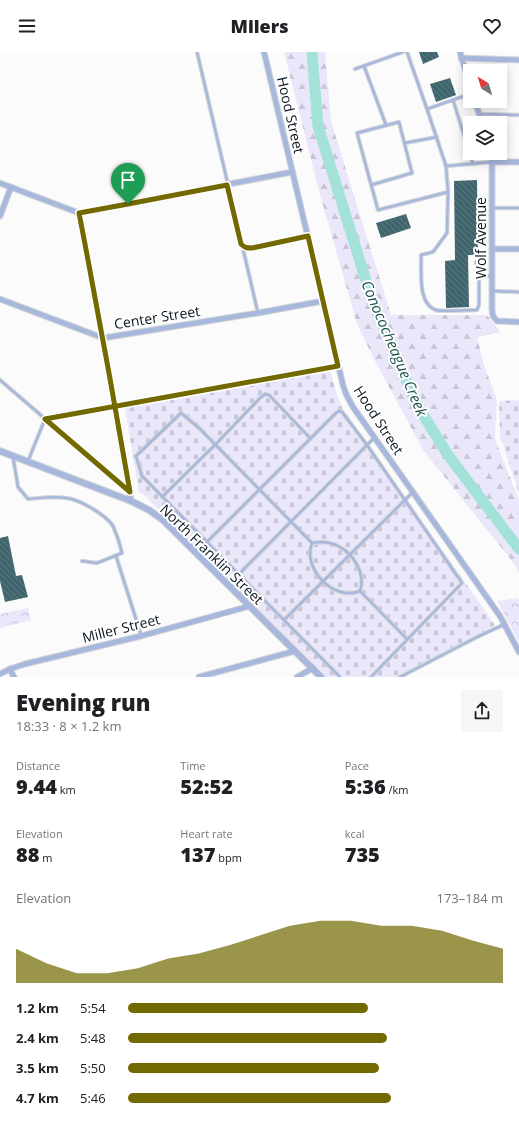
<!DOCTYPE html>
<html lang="en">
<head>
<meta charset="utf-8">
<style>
  :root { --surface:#fff; --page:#f6f6f6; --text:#202124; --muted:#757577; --accent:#726900 }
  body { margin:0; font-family:"Open Sans",sans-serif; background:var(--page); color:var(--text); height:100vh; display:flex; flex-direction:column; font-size:15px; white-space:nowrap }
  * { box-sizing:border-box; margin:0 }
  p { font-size:13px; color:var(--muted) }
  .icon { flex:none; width:22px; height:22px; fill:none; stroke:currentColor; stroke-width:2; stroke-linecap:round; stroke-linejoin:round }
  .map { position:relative; height:625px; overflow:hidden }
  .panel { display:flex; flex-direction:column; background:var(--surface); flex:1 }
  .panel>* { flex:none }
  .needle { width:26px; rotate:322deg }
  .fabs { position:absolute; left:463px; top:12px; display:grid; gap:8px }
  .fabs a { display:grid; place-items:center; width:44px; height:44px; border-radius:0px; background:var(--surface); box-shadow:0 2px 10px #0003; font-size:20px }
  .pin { position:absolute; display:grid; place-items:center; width:34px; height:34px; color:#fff; margin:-41px -17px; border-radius:50% 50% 50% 0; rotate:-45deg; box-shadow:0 0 4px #0007 }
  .pin .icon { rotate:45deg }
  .round { display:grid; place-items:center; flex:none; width:42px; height:42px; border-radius:0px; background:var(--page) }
  .overview { display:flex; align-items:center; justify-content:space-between; height:68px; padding:0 16px }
  h1 { font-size:22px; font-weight:800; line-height:30px }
  .stats { display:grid; grid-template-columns:repeat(3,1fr); gap:6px; height:68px; padding:4px 16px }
  .stats div { display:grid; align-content:center }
  .stats b { font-size:20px; font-weight:800 }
  .stats small { font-size:11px; font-weight:400 }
  .stats p { font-size:11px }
  .chart { height:112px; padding:8px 16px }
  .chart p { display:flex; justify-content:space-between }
  .chart svg { width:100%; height:72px; margin-top:4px; fill:var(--accent); opacity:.7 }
  ul { padding:0 16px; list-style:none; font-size:13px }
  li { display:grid; grid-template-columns:64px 48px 1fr; align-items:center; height:30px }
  li i { height:10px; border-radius:5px; background:var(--accent) }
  header { display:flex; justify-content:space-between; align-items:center; height:52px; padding:0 16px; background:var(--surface); font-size:18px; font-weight:800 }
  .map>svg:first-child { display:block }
  .forest { fill:url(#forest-firs) }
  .cemetery { fill:url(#cemetery-stones) }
  .park { fill:url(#park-crowns) }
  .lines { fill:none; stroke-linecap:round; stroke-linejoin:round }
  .river { stroke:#a2e2d9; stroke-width:11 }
  .building { fill:url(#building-back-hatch) }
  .service-casing { stroke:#d5d6d8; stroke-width:4.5 }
  .minor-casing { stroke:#d5d6d8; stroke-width:7 }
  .tertiary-casing { stroke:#d5d6d8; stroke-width:8 }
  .service { stroke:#a8b8dd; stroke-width:2.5 }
  .minor { stroke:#a8b8dd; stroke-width:5 }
  .tertiary { stroke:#a8b8dd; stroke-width:6 }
  .route-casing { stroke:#fff; stroke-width:8 }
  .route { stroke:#726900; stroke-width:5 }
  .labels { text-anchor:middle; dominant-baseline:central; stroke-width:4; stroke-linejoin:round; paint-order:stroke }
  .street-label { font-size:14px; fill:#0b161e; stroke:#fff }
  .water-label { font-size:15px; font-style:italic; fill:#1a514b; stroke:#fff }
</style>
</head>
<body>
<header><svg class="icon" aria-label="menu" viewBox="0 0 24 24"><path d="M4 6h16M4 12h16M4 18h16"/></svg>Milers<svg class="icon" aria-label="heart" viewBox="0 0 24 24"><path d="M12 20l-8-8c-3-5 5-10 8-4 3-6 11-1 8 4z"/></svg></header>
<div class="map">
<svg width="519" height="625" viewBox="0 0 519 625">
  <defs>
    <pattern id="forest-firs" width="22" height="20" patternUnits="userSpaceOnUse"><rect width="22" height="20" fill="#ebe7fb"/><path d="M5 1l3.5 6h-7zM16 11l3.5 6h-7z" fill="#c8c5d7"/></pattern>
    <pattern id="cemetery-stones" width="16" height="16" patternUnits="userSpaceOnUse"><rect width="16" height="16" fill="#ebe7fb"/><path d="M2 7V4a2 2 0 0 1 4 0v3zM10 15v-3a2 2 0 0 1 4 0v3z" fill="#c8c5d7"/></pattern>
    <pattern id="park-crowns" width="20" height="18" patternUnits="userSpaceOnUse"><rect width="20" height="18" fill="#ebe7fb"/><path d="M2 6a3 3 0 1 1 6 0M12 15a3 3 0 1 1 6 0" fill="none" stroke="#c8c5d7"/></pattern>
    <pattern id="building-back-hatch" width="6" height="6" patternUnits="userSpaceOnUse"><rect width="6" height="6" fill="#3f656d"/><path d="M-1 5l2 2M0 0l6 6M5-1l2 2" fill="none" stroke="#5d7a81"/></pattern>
  </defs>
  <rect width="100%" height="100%" fill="#fbfbfb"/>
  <path class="forest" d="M284 0H325L331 69 391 263H487L500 280 477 285 484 313 497 348 495 387 519 448V521L512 509 423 398 375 309 357 272 320 143Z"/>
  <g class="cemetery">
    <path d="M330 318 338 346 344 358 495 573 402 625H325L142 441H139L125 356Z"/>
    <path d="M519 348V442L500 384 499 349Z"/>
  </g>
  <g class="park">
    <path d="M518 546 519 549V590L497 549Z"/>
    <path d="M28 556 31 568 0 576V562Z"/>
  </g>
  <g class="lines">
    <path class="river" d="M312 0 318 74 372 248 417 353 448 403 519 497"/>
  </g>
  <g class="building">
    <path d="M419 0H437L439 5 423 12Z"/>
    <path d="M450 26 456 43 436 50 430 32Z"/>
    <path d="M477 128 478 203H468L469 255 446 256 445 209 455 208 454 129Z"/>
    <path d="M406 162 411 176 381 186 376 171Z"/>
    <path d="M8 484 16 524 22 523 28 545 5 550 0 529V486Z"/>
  </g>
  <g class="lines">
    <defs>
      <g id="service">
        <path d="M197 0 258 261"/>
        <path d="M407 0 427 57 470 42"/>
        <path d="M364 14 386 73"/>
        <path d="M355 17 403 0"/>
        <path d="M453 48 473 112"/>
        <path d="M427 57 446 114 492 110"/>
        <path d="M480 62 519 63"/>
        <path d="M405 91 437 85"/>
        <path d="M371 133 412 121 399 70 357 81 378 158 448 140 446 114"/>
        <path d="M448 140 447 181 433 200 421 203C422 219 417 252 436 258 442 260 469 258 477 258L479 253V224"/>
        <path d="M493 156H519"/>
        <path d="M242 193 247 196 252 195 308 184"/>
        <path d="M476 210 479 224H492"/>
        <path d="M493 239 519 240"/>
        <path d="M0 328 129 439"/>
        <path d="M13 405 18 435 28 447C40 446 53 444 66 446 79 447 106 463 113 474 117 483 120 492 122 501L97 511 82 509"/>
        <path d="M28 409 45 367 338 314"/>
        <path d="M162 445 215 393 260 346 265 342 269 343 310 386"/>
        <path d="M207 490 336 361 339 359 342 360 367 393 462 531 371 625"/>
        <path d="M320 490C326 490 332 491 338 494 354 502 366 522 360 539 334 550 302 517 312 491Z"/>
        <path d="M312 491 199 376 181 361 136 404 142 424 340 625"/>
        <path d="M116 504 141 583"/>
        <path d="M239 522 374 386"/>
        <path d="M360 539 407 587"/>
        <path d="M284 568 412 441"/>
        <path d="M400 625 477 585 505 572"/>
      </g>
      <g id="minor">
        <path d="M264 0 343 333 346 342 353 355 500 564 519 600"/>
        <path d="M460 0 470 34"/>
        <path d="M461 6 519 8"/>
        <path d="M475 49 482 71"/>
        <path d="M491 101 492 110V258L493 264 497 269 519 270"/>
        <path d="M492 110H519"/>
        <path d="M0 131 79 161 292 120"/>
        <path d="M79 161 103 286 131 449"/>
        <path d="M0 164 11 135"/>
        <path d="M492 197H519"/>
        <path d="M0 247 103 286 258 261 323 249"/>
        <path d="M10 617 14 625"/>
        <path d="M0 622 10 617 25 612 141 584 250 554"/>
        <path d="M199 625 295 599"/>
        <path d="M297 625 313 616"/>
      </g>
      <path id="tertiary" d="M0 399 131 449 149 458 163 468 321 625"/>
    </defs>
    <use href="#service" class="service-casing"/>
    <use href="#minor" class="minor-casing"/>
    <use href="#tertiary" class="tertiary-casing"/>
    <use href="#service" class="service"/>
    <use href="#minor" class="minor"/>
    <use href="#tertiary" class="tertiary"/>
  </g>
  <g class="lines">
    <defs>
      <path id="route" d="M128 152 79 161C97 254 114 347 130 440L45 367 338 314 308 184 252 196C247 196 245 196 241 192L227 133 128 152"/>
    </defs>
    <use href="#route" class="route-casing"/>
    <use href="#route" class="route"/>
  </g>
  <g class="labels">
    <g class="street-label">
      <text transform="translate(291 63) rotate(77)">Hood Street</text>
      <text transform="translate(480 186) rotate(-90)">Wolf Avenue</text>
      <text transform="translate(157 265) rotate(-9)">Center Street</text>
      <text transform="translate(379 368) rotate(57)">Hood Street</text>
      <text transform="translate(212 502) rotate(44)">North Franklin Street</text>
      <text transform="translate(121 576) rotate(-14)">Miller Street</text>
    </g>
    <g class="water-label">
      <text transform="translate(395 296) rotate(67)">Conococheague Creek</text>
    </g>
  </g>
</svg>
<div class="fabs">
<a><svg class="needle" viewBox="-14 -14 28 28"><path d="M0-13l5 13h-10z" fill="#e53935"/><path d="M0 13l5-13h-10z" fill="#757577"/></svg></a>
<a><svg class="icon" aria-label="layers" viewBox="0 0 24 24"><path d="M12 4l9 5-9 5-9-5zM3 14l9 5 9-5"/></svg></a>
</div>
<div class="pin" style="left:128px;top:152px;background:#1e9e55"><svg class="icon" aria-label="arrive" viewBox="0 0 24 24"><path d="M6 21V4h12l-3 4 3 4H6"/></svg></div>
</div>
<section class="panel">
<div class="overview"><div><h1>Evening run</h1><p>18:33 · 8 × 1.2 km</p></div><a class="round"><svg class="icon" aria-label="share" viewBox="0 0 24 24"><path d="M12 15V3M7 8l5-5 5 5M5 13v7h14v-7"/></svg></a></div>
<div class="stats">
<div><p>Distance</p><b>9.44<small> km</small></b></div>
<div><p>Time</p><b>52:52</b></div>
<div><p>Pace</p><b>5:36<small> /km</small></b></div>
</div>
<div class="stats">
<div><p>Elevation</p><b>88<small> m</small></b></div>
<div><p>Heart rate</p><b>137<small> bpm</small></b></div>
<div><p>kcal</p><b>735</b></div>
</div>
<div class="chart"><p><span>Elevation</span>173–184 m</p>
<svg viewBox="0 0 160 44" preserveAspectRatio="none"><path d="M0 44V23L10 32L20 38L30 38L40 35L50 29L60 26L70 21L80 15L90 9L100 6L110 6L120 9L130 9L140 12L150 18L160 23V44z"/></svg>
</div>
<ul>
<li><b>1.2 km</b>5:54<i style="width:64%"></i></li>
<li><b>2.4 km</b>5:48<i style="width:69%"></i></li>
<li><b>3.5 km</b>5:50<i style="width:67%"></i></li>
<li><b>4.7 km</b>5:46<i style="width:70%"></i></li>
</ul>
</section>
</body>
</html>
